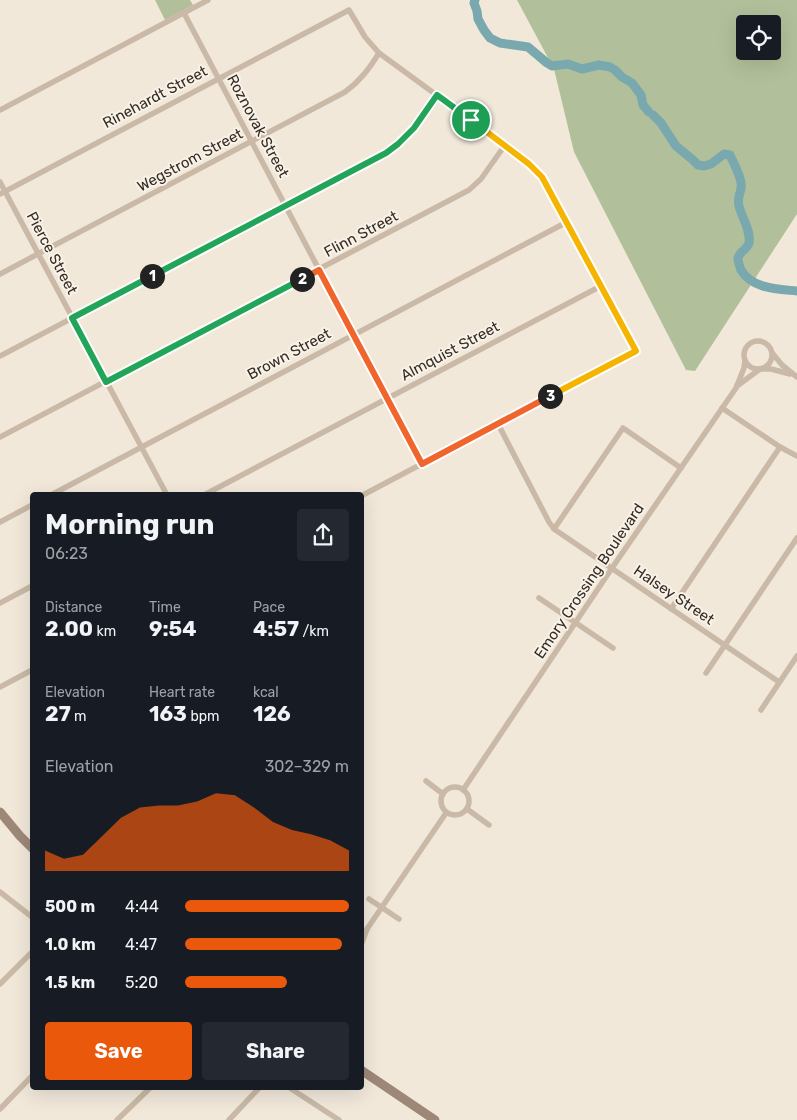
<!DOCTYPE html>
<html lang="en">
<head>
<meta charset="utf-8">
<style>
  :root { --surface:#171b24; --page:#242831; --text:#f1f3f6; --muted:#9ea1a6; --accent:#ea580c }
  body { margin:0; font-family:Rubik,sans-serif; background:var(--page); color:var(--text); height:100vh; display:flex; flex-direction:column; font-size:19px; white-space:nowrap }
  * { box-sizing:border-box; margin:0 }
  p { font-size:16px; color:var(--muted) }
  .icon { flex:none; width:28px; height:28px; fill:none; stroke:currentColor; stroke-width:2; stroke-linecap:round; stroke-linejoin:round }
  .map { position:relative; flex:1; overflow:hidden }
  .side { position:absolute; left:30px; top:492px; width:334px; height:598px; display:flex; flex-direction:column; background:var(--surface); border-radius:5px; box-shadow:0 5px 20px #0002 }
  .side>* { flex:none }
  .buttons { position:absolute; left:736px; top:15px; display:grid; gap:10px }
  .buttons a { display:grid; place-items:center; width:45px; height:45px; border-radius:5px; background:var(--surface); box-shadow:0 5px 20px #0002; font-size:25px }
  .pin { position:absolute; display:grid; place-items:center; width:42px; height:42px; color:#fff; margin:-21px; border:2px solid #fff; border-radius:50%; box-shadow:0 1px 5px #0007 }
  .km { position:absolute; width:25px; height:25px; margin:-12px; border-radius:50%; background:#222; color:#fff; font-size:14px; line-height:25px; text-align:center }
  .round { display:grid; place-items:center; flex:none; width:52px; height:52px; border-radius:5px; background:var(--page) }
  .overview { display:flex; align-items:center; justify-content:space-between; height:85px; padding:0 15px }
  h1 { font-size:28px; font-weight:700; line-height:38px }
  .metrics { display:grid; grid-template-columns:repeat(3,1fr); gap:8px; height:85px; padding:5px 15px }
  .metrics div { display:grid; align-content:center }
  .metrics b { font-size:21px; font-weight:700 }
  .metrics small { font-size:14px; font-weight:400 }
  .metrics p { font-size:14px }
  .chart { height:140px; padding:10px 15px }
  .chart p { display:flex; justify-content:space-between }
  .chart svg { width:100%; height:90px; margin-top:5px; fill:var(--accent); opacity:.7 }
  .action { display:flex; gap:10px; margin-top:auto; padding:10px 15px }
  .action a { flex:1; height:58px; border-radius:5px; background:var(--accent); color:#fff; font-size:20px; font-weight:700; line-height:58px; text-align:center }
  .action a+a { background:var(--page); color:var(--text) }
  ul { padding:0 15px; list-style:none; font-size:16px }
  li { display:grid; grid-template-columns:80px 60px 1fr; align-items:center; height:38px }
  li i { height:12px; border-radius:6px; background:var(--accent) }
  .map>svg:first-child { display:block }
  .green { fill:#b1c09a; fill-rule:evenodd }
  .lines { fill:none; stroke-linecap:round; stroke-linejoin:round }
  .river { stroke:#79a9ae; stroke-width:9 }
  .street { stroke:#c9b9a6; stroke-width:5.5 }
  .secondary { stroke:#9d8878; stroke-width:9 }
  .split-1-casing { stroke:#fff; stroke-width:10 }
  .split-2-casing { stroke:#fff; stroke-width:10 }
  .split-3-casing { stroke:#fff; stroke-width:10 }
  .split-4-casing { stroke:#fff; stroke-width:10 }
  .split-1 { stroke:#22a559; stroke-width:6 }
  .split-2 { stroke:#22a559; stroke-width:6 }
  .split-3 { stroke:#f0652b; stroke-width:6 }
  .split-4 { stroke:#f5b400; stroke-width:6 }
  .labels { text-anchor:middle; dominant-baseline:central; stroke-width:4; stroke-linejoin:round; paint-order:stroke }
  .street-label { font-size:15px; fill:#362d27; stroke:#f9f2e7 }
</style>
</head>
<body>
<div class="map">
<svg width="797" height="1120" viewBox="0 0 797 1120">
  <rect width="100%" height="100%" fill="#f1e8da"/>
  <g class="green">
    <path d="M155 0H190L193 5 165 20Z"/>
    <path d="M517 0H797V214L695 371 686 370 574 152 554 69ZM745 24H772V51H745Z"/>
  </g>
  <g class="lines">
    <g class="river">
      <path d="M475 0 474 3 477 11 478 19 484 30 490 38 500 43 528 47 547 63 552 66 568 64 582 69 599 65 610 67 615 70 622 77 632 83 641 95 643 105 649 112"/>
      <path d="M653 115 661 123 676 146 693 160 698 165 704 166 711 164 724 154 730 155C733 162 743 180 741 188 740 196 737 197 739 206 742 218 751 230 749 243 747 250 738 252 738 259 738 262 740 267 741 270 752 289 778 289 797 291"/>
    </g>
    <g class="street">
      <path d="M184 13 387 399 422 464"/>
      <path d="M0 110 208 0"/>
      <path d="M0 182 167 495"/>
      <path d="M0 194 349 10 365 37 379 53 505 145 529 164 542 177 636 351 361 496"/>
      <path d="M0 274 345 92C360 81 369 69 379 53"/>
      <circle cx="758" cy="355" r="14"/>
      <path d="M773 354 782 365 797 377"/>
      <path d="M0 356 386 153 398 144 414 128 437 95"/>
      <path d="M762 369H771L790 374"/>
      <path d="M737 386 760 369"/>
      <path d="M722 408 780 447 797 456"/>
      <path d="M498 424 549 522 554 529 779 682"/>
      <path d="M0 437 469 190 481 179 505 145"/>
      <path d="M51 495 567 222"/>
      <path d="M204 495 601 286"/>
      <path d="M0 522 32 505"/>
      <path d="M554 529 623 428 681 468"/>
      <path d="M539 598 613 648"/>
      <path d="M0 603 32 586"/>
      <path d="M671 609 780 447"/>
      <path d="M706 673 797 538"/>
      <path d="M0 687 32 670"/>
      <path d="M761 710 797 656"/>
      <path d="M426 781 443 794"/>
      <circle cx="455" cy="801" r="14"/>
      <path d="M463 790 612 568 736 388 744 368 745 361"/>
      <path d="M467 809 489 825"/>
      <path d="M0 892 32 917"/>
      <path d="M369 899 399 919"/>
      <path d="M361 934 367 929 446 813"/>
      <path d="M361 945 367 929"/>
      <path d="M0 984 32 952"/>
      <path d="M290 1088 339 1120"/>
      <path d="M0 1109 32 1076"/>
      <path d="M117 1120 150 1088"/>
      <path d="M229 1120 259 1088"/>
    </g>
    <g class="secondary">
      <path d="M0 812 20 836 32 848"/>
      <path d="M361 1070 435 1120"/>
    </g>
  </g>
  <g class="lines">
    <defs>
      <path id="split-1" d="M152 276 386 153 398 144 414 128 437 95 471 120"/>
      <path id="split-2" d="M152 276 72 318 106 382 302 279"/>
      <path id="split-3" d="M302 279 319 270 422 464 550 396"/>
      <path id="split-4" d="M471 120 529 164 542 177 636 351 550 396"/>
    </defs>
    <use href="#split-1" class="split-1-casing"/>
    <use href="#split-2" class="split-2-casing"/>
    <use href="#split-3" class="split-3-casing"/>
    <use href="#split-4" class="split-4-casing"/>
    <use href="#split-1" class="split-1"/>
    <use href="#split-2" class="split-2"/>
    <use href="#split-3" class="split-3"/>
    <use href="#split-4" class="split-4"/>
  </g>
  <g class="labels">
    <g class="street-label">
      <text transform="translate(155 97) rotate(-28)">Rinehardt Street</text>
      <text transform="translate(258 126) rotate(62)">Roznovak Street</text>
      <text transform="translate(190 160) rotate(-28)">Wegstrom Street</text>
      <text transform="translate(361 234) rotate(-28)">Flinn Street</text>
      <text transform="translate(52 253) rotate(62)">Pierce Street</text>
      <text transform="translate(450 351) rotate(-28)">Almquist Street</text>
      <text transform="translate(289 354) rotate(-28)">Brown Street</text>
      <text transform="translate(589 581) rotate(-56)">Emory Crossing Boulevard</text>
      <text transform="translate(674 595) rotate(34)">Halsey Street</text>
    </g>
  </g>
</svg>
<div class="buttons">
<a><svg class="icon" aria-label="locate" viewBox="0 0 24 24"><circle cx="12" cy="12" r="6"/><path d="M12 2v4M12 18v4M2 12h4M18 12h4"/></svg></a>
</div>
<div class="pin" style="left:471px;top:120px;background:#1e9e55"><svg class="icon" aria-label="arrive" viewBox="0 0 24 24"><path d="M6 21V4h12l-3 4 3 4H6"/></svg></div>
<b class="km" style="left:152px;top:276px">1</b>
<b class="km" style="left:302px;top:279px">2</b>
<b class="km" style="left:550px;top:396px">3</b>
<section class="side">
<div class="overview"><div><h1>Morning run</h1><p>06:23</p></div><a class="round"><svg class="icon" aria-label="share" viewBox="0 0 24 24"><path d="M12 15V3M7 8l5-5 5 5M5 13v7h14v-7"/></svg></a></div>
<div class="metrics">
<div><p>Distance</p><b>2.00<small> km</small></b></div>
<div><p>Time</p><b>9:54</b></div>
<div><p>Pace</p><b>4:57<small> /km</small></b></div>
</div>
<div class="metrics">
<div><p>Elevation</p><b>27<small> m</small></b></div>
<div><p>Heart rate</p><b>163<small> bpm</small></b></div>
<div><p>kcal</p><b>126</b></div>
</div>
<div class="chart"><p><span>Elevation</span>302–329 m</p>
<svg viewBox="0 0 160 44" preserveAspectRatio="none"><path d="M0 44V34L10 38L20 36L30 27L40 18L50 13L60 12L70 12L80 10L90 6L100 7L110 13L120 20L130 24L140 26L150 29L160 34V44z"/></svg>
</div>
<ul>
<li><b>500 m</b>4:44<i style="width:100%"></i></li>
<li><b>1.0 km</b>4:47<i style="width:96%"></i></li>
<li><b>1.5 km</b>5:20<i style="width:62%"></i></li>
</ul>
<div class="action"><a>Save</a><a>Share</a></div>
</section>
</div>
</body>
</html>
